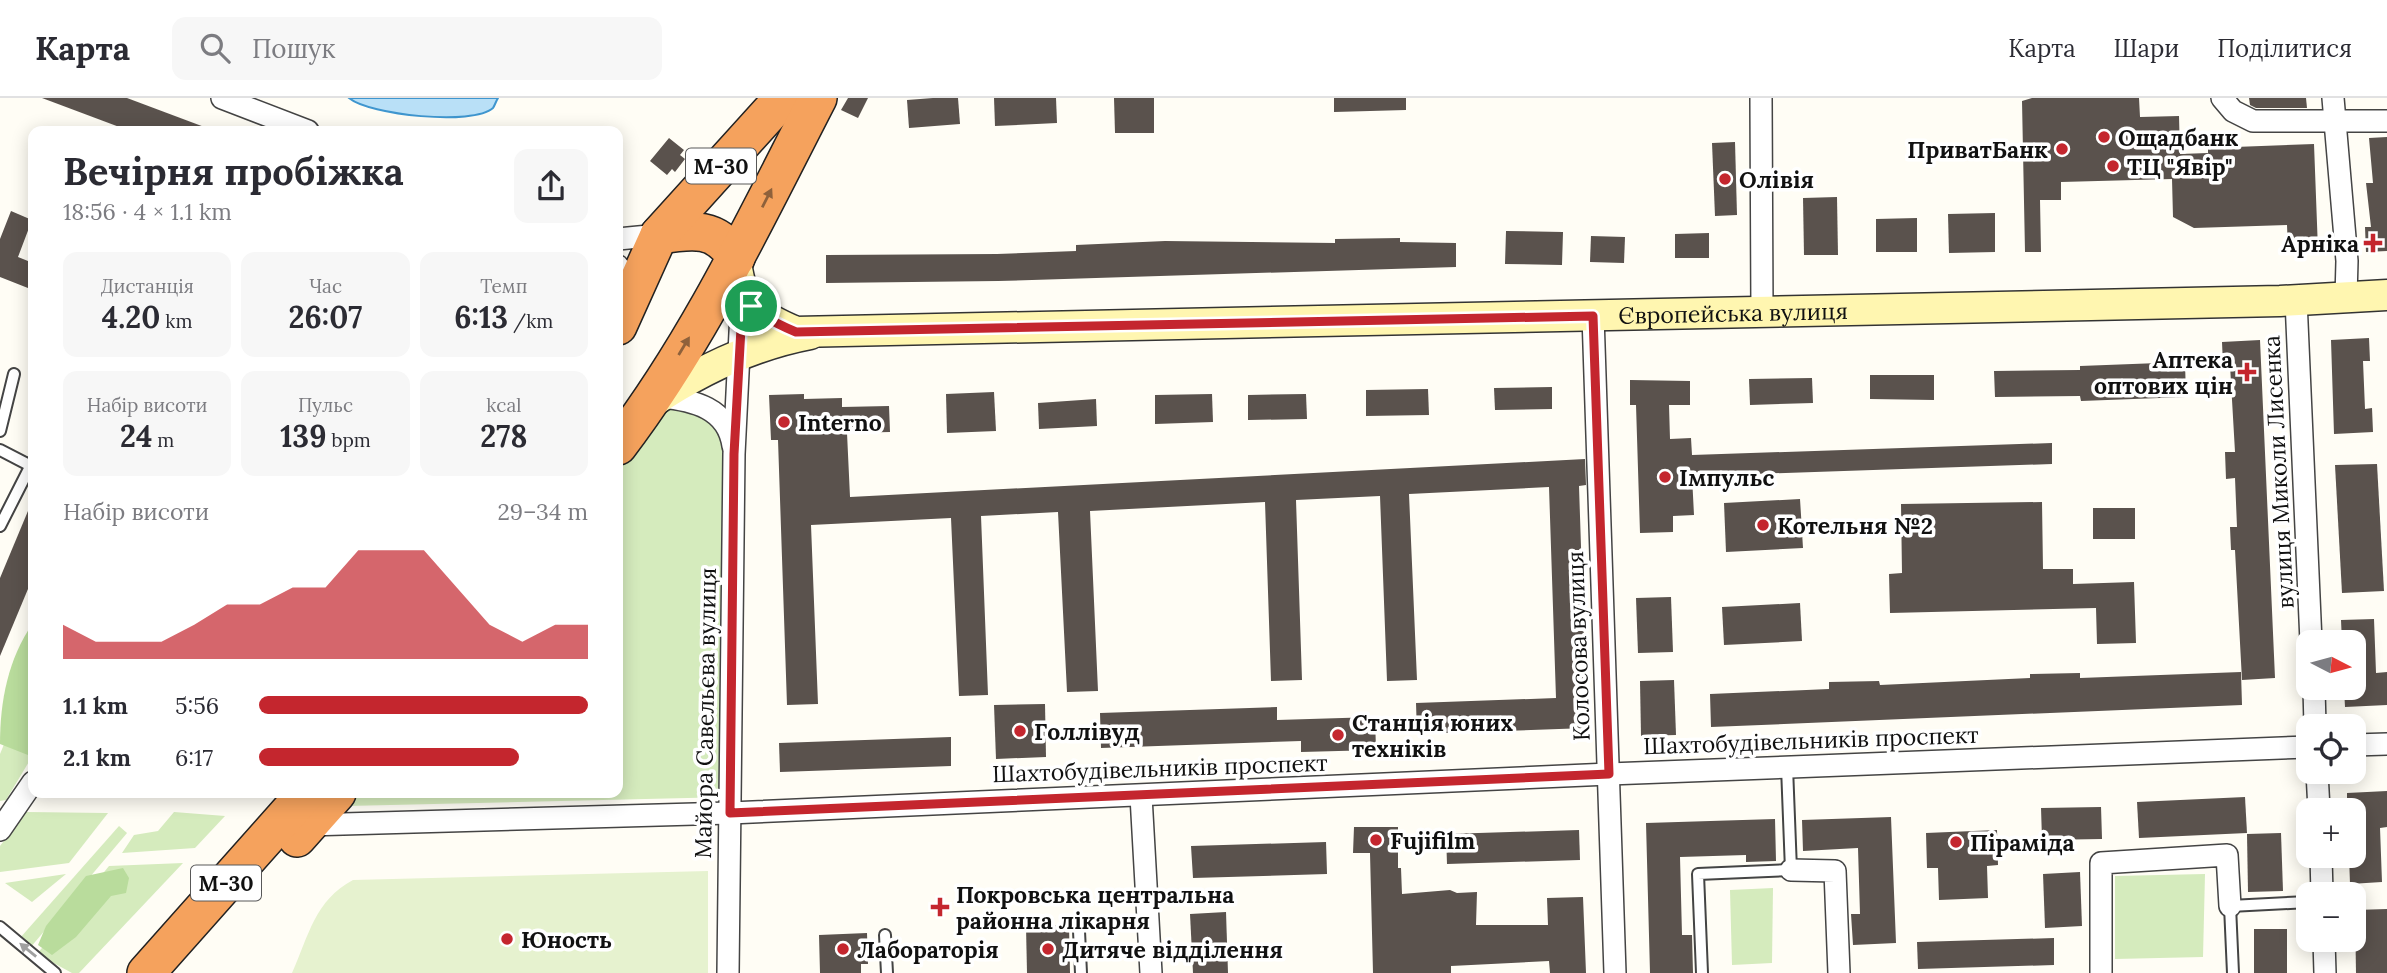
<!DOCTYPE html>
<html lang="uk">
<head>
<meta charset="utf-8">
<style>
  :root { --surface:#fff; --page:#f7f7f7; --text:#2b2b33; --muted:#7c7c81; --line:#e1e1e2; --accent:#c4262e }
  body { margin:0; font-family:Lora,serif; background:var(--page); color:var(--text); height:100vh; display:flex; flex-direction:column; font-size:26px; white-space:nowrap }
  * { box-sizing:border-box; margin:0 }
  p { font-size:23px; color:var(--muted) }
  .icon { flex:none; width:38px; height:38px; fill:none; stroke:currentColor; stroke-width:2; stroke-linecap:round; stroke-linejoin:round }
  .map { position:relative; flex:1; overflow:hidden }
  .panel { position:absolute; left:28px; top:28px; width:595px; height:672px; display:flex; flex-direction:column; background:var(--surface); border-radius:14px; box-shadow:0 4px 18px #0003 }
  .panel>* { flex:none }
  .needle { width:46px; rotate:96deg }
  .buttons { position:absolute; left:2296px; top:532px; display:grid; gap:14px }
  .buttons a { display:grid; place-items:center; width:70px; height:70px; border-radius:14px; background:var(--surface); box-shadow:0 4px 18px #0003; font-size:35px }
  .pin { position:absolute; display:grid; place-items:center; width:60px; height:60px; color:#fff; margin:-30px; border:4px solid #fff; border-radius:50%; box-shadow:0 2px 7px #0007 }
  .round { display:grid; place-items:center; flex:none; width:74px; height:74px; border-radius:14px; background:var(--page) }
  .head { display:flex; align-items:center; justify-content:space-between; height:119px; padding:0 35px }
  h1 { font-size:38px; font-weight:800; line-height:52px }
  .figures { display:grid; grid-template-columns:repeat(3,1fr); gap:10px; height:119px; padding:7px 35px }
  .figures div { display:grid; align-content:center; border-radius:14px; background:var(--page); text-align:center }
  .figures b { font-size:30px; font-weight:800 }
  .figures small { font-size:19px; font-weight:400 }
  .figures p { font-size:19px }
  .chart { height:196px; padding:14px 35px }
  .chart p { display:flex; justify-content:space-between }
  .chart svg { width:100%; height:126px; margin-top:7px; fill:var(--accent); opacity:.7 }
  ul { padding:0 35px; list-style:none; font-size:23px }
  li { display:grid; grid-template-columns:112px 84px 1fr; align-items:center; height:52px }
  li i { height:18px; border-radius:9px; background:var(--accent) }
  header { display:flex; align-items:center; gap:42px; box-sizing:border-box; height:98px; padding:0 35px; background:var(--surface); border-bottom:2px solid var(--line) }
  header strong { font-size:33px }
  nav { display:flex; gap:38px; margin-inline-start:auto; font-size:24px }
  .search { width:490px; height:63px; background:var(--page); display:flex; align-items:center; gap:18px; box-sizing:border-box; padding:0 24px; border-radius:14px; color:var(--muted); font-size:26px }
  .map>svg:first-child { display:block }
  .green { fill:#d5ebbd }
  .forest { fill:#b9dc9c }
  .pitch { fill:#e6f2cf }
  .water { fill:#b9e0f7; stroke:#3f96cf; stroke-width:2 }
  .building { fill:#5a524d }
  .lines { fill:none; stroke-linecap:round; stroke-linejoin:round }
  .lane-casing { stroke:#444; stroke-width:14 }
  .street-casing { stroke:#444; stroke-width:24 }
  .secondary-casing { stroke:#333; stroke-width:33 }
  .highway-casing { stroke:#222; stroke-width:40 }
  .lane { stroke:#fff; stroke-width:10 }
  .street { stroke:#fff; stroke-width:21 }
  .secondary { stroke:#fff6b0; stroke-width:30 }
  .highway { stroke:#f5a25d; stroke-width:37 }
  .oneway { fill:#8e613b }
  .oneway2 { fill:#a0a0a0 }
  .route-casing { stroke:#fff; stroke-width:14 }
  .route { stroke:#c4262e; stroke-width:9 }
  .poi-dot { fill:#c4262e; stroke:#fff; stroke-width:2.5 }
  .labels { text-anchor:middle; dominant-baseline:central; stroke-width:7; stroke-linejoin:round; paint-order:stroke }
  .shield { fill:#fff; stroke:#585858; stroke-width:2 }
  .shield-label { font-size:21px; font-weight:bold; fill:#111 }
  .poi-label { font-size:23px; font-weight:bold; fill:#111; stroke:#fff; text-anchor:start }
  .street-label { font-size:23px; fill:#111; stroke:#fff }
</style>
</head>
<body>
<header>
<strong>Карта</strong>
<div class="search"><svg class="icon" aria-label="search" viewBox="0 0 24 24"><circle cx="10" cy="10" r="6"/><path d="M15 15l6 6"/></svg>Пошук</div>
<nav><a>Карта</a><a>Шари</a><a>Поділитися</a></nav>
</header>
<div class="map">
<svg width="2387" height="875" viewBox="0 0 2387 875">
  <rect width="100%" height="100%" fill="#fffdf5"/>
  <g class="green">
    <path d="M680 306 714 326 732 365 730 699 347 708 354 695H618V372L662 315Z"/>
    <path d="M33 577V657L6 702 0 703V656Z"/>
    <path d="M26 714 108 715 69 765 0 774V748Z"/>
    <path d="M174 714 225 718 195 750 122 755 134 737 158 733Z"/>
    <path d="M119 728 127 735 30 850 20 840Z"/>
    <path d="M183 765 79 875H72L37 856 109 768Z"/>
    <path d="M66 776 32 804 5 785Z"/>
    <path d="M2205 776 2203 859 2115 861V778Z"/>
    <path d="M1773 790 1772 865 1732 867 1730 792Z"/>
  </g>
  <g class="forest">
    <path d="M33 525V659L0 646C0 603 8 561 33 525Z"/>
    <path d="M123 770 129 780 126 795 111 798 76 839 52 857 38 847 46 828 86 778Z"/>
  </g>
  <path class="pitch" d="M708 773V875H292C309 837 315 802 353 782Z"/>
  <path class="water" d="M349 0H498C496 3 495 7 493 10 473 28 369 17 349 0Z"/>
  <g class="building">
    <path d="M42 0H127L215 33H130Z"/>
    <path d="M848 0H868L858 20 841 12Z"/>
    <path d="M933 0H958L960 26 909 30 907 2Z"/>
    <path d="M994 0H1056L1057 25 995 28Z"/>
    <path d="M1114 0H1154V35H1115Z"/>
    <path d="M1334 0H1406V12L1334 14Z"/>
    <path d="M2032 0H2139L2140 19 2179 18 2180 56 2208 55V50L2314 46 2318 152 2288 153 2287 127 2194 130 2173 119 2172 81 2061 84V102H2040L2041 154H2025L2022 3Z"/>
    <path d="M2249 0H2306L2307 10H2256L2250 7Z"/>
    <path d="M2387 39V153L2366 154 2365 129H2371L2366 85H2373L2369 40Z"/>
    <path d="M669 40 684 52 680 57 685 61 675 74 672 71 667 77 650 63Z"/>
    <path d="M1735 44 1737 117 1715 118 1712 45Z"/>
    <path d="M1837 99 1838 157H1804L1803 100Z"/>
    <path d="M11 113 32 122 18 159 33 165V192L0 179V141Z"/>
    <path d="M1995 115V154L1949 155 1948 116Z"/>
    <path d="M1917 120V154H1876V121Z"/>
    <path d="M1506 133 1563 134 1562 167 1505 166Z"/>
    <path d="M1709 135V160H1675V136Z"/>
    <path d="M1591 138 1625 139 1624 165 1590 164Z"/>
    <path d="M1400 140V144L1456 145V169L998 183 826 185V157L997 156 1076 153V147L1165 143 1335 145V141Z"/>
    <path d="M2369 240 2370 263H2363L2365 311 2372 310 2373 334 2334 336 2331 242Z"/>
    <path d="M2260 242 2275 580 2242 582 2235 452H2231L2230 429H2237L2235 380 2226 381 2225 354H2235L2230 267H2223L2222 244Z"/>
    <path d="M2185 264 2186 299 2081 303 2080 298 1995 299 1994 273 2080 272V268Z"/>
    <path d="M1870 277H1934V302L1870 301Z"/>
    <path d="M1812 280 1813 305 1750 307 1749 281Z"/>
    <path d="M1630 282 1690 283V307H1669L1670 341 1691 340 1692 357 2052 345V366L1692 378 1694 417 1673 418V434L1640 435 1636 307H1630Z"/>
    <path d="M1552 289V311L1495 312 1494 290Z"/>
    <path d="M1428 291 1429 317 1366 318V292Z"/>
    <path d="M994 294 996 333 947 335 946 296Z"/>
    <path d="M804 296V301L842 300V309L889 308 890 334 847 335 850 399 1585 361 1586 387 1579 388 1587 630 1417 636 1416 605 1556 600 1549 389 1409 396 1417 582 1387 583 1380 398 1296 402 1302 582 1271 583 1265 404 1090 413 1098 593 1067 594 1058 414 981 418 988 597 959 598 951 420 811 427 818 606 787 607 778 342H771L769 297Z"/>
    <path d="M1212 296 1213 324 1155 326V297Z"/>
    <path d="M1306 296 1307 321 1248 322V297Z"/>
    <path d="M1096 301 1097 328 1039 331 1038 305Z"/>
    <path d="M2377 366 2384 493 2342 495 2335 367Z"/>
    <path d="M33 401V479L0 558V480Z"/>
    <path d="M1800 401 1803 450 1726 454 1724 405Z"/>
    <path d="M2042 404 2043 471H2073V486L2134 484 2136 545 2097 546 2096 510 1890 515 1889 476 1902 475 1901 406Z"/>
    <rect x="2093" y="410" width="42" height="31"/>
    <path d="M1671 499 1673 554 1638 555 1636 500Z"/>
    <path d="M1800 505 1802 543 1724 547 1722 509Z"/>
    <path d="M2374 521 2376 575 2387 574V607L2345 609 2344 590H2354V544H2342L2341 522Z"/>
    <path d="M2241 574 2242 607 1711 629 1710 596 1829 591V584L1879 583 1880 587 2030 580V576L2080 575V580Z"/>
    <path d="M1674 582 1676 637 1641 638 1640 583Z"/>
    <path d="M1045 606 1046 659 996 661 994 607Z"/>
    <path d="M1277 609V622L1375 619 1376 652 1301 654V643L1101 650 1100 615Z"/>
    <path d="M951 639V668L780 674 779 645Z"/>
    <path d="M2387 693V729L2380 730 2382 784 2350 786 2349 758H2354V712H2347V695Z"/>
    <path d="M2245 699 2247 735 2139 740 2137 704Z"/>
    <path d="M2101 709 2102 741 2042 742 2041 710Z"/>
    <path d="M1891 719 1896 845 1853 847 1851 816H1860L1858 750 1803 753 1802 722Z"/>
    <path d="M1775 721 1776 763 1746 764V757L1680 759 1682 837H1692L1693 875H1650L1646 725Z"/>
    <path d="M1354 729H1398V770H1401L1402 796 1450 792 1457 795 1477 794 1476 827H1548L1547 800 1583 799 1586 875H1550L1549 863 1451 868V875H1373L1370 755H1353Z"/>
    <path d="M1579 732 1580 762 1447 766 1446 736Z"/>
    <path d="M1997 732 1998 767 1987 768 1988 800 1939 802 1938 770H1927L1926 735Z"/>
    <path d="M2281 735 2283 793 2248 794 2247 736Z"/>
    <path d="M1326 744 1327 776 1193 780 1191 748Z"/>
    <path d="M2080 774 2082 828 2045 830 2043 776Z"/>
    <path d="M2387 811V875H2356L2355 812Z"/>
    <path d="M1226 814 1228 875H1193L1190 816Z"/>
    <path d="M1069 827 1070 875H1027L1026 828Z"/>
    <rect x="2254" y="831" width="33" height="44"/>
    <path d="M867 835 868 866H861V875H820L819 837Z"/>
    <path d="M2054 840V867L1918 871 1917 844Z"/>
  </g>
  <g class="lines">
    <defs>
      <g id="lane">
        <path d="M0 333 14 276"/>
        <path d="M0 352 33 369"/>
        <path d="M0 428 33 363"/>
        <path d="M0 829 55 875"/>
        <path d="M1079 833 1081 875"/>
        <path d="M885 837 887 875"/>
        <path d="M1702 875 1698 776 1791 772 1787 669"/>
        <path d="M2233 875 2230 808 2308 804"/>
      </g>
      <g id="street">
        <path d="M222 0 308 33"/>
        <path d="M1761 0 1762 214"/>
        <path d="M2222 0 2233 13 2253 23H2387"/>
        <path d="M2333 0 2347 163 2346 199"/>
        <path d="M618 141 659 137"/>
        <path d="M618 168 630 189 629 201"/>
        <path d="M2296 202 2311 544"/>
        <path d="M1593 218 1615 875"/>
        <path d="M661 299C693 302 728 310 733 348"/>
        <path d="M2314 590 2315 628"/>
        <path d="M2354 647 2387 646"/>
        <path d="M2317 674 2319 712"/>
        <path d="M1141 698 1151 875"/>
        <path d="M308 727 730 715 1609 676 2308 649"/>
        <path d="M0 732 33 684"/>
        <path d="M2321 758 2322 796"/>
        <path d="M1791 772 1835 773 1839 875"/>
        <path d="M2324 842 2325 875"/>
        <path d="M728 875 734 356 742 194"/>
        <path d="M2101 875V765L2227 757 2230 808"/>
      </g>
      <g id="secondary">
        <path id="s1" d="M736 160C739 205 757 218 796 234L2280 203 2387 197"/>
        <path d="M651 305C700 272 752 247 810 236"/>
      </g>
      <g id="highway">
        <path d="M659 137C692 132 717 128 736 160"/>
        <path d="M618 228 659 137 783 0"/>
        <path d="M618 348C699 242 757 118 818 0"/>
        <path d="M297 740 337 695"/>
        <path d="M146 875 306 695"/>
      </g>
    </defs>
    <use href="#lane" class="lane-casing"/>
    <use href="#street" class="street-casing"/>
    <use href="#secondary" class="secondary-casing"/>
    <use href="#highway" class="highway-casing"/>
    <use href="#lane" class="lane"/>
    <use href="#street" class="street"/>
    <use href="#secondary" class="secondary"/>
    <use href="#highway" class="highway"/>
  </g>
  <defs><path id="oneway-solid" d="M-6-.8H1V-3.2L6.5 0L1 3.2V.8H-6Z" transform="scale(1.75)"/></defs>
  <g class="oneway">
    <use href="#oneway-solid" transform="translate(767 100) rotate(-63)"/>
    <use href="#oneway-solid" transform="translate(684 248) rotate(-59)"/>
  </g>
  <use class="oneway2" href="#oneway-solid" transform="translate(28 852) rotate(-141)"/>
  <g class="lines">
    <defs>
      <path id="route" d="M743 194C757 216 772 224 796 234L1593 218 1609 676 730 715 734 356Z"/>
    </defs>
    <use href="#route" class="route-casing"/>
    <use href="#route" class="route"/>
  </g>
  <g class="poi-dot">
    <circle cx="2104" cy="39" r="7"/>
    <circle cx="2062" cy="51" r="7"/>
    <circle cx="2113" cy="68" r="7"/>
    <circle cx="1725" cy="81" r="7"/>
    <path d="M2369.5 134.5h7v7h7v7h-7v7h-7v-7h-7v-7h7z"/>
    <path d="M2243.5 263.5h7v7h7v7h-7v7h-7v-7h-7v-7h7z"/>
    <circle cx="784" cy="324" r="7"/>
    <circle cx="1665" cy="379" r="7"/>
    <circle cx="1763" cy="427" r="7"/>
    <circle cx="1020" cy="633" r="7"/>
    <circle cx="1338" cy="637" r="7"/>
    <circle cx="1376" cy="742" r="7"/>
    <circle cx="1956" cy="744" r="7"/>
    <path d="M936.5 798.5h7v7h7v7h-7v7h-7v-7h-7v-7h7z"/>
    <circle cx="507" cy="841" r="7"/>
    <circle cx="843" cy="851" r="7"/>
    <circle cx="1048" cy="851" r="7"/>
  </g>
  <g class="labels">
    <g class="shield">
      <rect x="686" y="50.5" width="70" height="35" rx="5"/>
      <rect x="191" y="767.5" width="70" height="35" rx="5"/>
    </g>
    <g class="shield-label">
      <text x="721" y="68">М-30</text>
      <text x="226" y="785">М-30</text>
    </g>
    <g class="poi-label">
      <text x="2118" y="39">Ощадбанк</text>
      <text x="2048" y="51" text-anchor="end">ПриватБанк</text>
      <text x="2127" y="68">ТЦ "Явір"</text>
      <text x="1739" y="81">Олівія</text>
      <text x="2359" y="145" text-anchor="end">Арніка</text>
      <text x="2233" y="261" text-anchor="end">Аптека<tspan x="2233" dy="26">оптових цін</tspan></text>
      <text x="798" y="324">Interno</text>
      <text x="1679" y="379">Імпульс</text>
      <text x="1777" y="427">Котельня №2</text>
      <text x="1352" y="624">Станція юних<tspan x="1352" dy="26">техніків</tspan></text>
      <text x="1034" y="633">Голлівуд</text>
      <text x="1390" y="742">Fujifilm</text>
      <text x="1970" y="744">Піраміда</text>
      <text x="956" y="796">Покровська центральна<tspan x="956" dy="26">районна лікарня</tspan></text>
      <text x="521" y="841">Юность</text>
      <text x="857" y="851">Лабораторія</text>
      <text x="1062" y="851">Дитяче відділення</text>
    </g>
    <g class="street-label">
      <text stroke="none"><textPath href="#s1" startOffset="1040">Європейська вулиця</textPath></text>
      <text transform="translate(2278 374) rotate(-93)">вулиця Миколи Лисенка</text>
      <text transform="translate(1578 548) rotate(-92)">Колосова вулиця</text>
      <text transform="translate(705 615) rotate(-89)">Майора Савельєва вулиця</text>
      <text transform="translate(1811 642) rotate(-2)">Шахтобудівельників проспект</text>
      <text transform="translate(1160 670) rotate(-2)">Шахтобудівельників проспект</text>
    </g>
  </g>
</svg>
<div class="buttons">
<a><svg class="needle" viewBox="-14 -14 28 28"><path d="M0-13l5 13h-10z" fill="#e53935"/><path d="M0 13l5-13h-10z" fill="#7c7c81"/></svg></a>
<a><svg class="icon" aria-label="locate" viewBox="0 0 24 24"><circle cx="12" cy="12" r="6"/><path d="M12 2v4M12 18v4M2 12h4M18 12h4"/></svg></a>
<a>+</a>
<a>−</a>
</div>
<div class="pin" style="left:751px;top:208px;background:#1e9e55"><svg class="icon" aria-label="arrive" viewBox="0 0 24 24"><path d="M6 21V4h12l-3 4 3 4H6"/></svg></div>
<section class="panel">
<div class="head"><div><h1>Вечірня пробіжка</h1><p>18:56 · 4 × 1.1 km</p></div><a class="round"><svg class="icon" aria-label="share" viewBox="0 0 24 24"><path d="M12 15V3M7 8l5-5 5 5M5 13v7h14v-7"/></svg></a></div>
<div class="figures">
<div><p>Дистанція</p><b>4.20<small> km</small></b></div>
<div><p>Час</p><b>26:07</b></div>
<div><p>Темп</p><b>6:13<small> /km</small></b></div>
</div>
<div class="figures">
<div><p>Набір висоти</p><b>24<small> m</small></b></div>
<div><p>Пульс</p><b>139<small> bpm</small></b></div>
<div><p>kcal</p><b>278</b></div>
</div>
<div class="chart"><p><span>Набір висоти</span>29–34 m</p>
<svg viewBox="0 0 160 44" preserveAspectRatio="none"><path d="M0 44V32L10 38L20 38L30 38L40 32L50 25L60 25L70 19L80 19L90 6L100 6L110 6L120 19L130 32L140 38L150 32L160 32V44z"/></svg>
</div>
<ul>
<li><b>1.1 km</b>5:56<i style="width:100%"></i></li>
<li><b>2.1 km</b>6:17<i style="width:79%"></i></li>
</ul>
</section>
</div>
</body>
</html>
